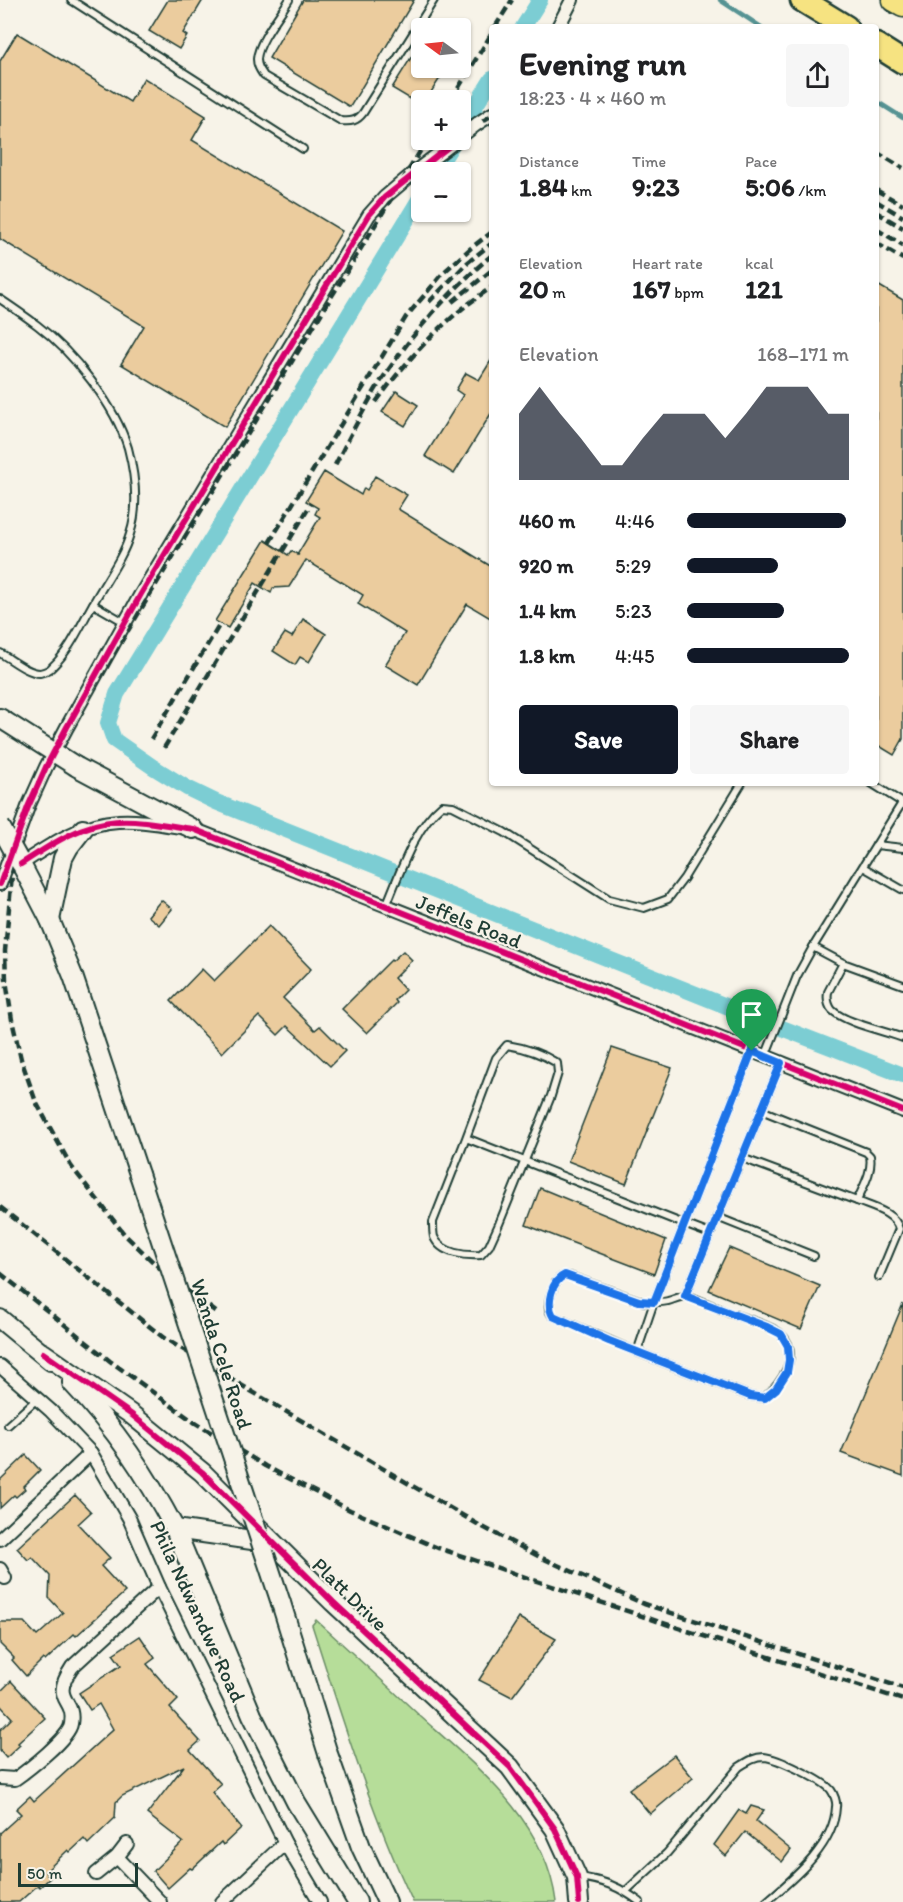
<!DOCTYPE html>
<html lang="en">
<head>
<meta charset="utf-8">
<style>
  :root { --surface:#fff; --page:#f6f6f6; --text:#202124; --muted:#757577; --accent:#111827 }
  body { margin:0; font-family:Itim,sans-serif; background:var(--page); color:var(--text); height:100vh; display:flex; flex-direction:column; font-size:22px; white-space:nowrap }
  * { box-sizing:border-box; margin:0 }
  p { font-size:20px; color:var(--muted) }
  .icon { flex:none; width:33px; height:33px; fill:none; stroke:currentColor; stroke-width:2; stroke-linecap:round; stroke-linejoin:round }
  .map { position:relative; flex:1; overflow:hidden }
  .sheet { position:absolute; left:489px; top:24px; width:390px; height:762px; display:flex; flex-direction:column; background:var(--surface); border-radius:6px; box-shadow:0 2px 4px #0004 }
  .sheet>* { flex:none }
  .needle { width:39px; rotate:285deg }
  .controls { position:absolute; left:411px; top:18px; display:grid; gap:12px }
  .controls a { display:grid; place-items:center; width:60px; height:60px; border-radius:6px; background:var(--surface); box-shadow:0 2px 4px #0004; font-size:30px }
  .scale { position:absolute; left:18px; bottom:15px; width:120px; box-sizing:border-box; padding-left:6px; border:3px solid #1f3d34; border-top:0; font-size:16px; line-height:21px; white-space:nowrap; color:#1f3d34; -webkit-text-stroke:4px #f7f3e8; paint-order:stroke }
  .pin { position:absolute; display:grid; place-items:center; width:51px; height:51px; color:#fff; margin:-62px -26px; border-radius:50% 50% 50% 0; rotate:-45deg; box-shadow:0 0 6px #0007 }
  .pin .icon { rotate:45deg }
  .round { display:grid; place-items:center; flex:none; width:63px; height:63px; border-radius:6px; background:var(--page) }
  .headline { display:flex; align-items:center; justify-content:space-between; height:102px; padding:0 30px }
  h1 { font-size:33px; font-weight:700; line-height:45px }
  .metrics { display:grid; grid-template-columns:repeat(3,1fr); gap:9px; height:102px; padding:6px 30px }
  .metrics div { display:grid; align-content:center }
  .metrics b { font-size:26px; font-weight:700 }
  .metrics small { font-size:16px; font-weight:400 }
  .metrics p { font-size:16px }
  .chart { height:168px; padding:12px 30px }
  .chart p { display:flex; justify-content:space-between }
  .chart svg { width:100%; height:108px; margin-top:6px; fill:var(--accent); opacity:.7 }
  .primary-button { display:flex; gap:12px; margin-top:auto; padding:12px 30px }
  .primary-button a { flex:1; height:69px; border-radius:6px; background:var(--accent); color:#fff; font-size:24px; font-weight:700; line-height:69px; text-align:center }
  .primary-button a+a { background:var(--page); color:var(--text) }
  ul { padding:0 30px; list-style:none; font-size:20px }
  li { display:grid; grid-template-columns:96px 72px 1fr; align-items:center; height:45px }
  li i { height:15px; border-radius:8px; background:var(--accent) }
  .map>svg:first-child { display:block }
  .green { fill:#b6dd99; stroke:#6a8d66; stroke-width:1.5 }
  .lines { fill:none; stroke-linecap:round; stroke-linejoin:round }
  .stream { stroke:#579393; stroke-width:4.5 }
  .canal { stroke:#7ccdd3; stroke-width:16 }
  .building { fill:#ebcc9e; stroke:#1f3d34; stroke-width:1.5 }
  .lane-casing { stroke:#1f3d34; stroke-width:10 }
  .street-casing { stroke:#1f3d34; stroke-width:16 }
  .secondary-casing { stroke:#1f3d34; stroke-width:22 }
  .highway-casing { stroke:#1f3d34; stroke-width:27 }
  .lane { stroke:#f7f3e8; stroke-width:6 }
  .street { stroke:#f7f3e8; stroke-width:12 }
  .secondary { stroke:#f7f3e8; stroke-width:18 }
  .highway { stroke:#f6e381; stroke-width:22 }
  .rail { stroke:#1f3d34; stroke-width:4.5; stroke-dasharray:9 4.5; stroke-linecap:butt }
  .street-bridge-casing { stroke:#1f3d34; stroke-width:16; stroke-linecap:butt }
  .secondary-bridge-casing { stroke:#1f3d34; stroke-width:22; stroke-linecap:butt }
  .street-bridge { stroke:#f7f3e8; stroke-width:12 }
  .secondary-bridge { stroke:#f7f3e8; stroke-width:18 }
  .cycleway-casing { stroke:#f7f3e8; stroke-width:10 }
  .cycleway { stroke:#d6006c; stroke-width:6 }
  .route-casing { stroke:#fff; stroke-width:12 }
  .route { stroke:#1a73e8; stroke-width:8 }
  .labels { text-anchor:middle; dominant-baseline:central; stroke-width:4.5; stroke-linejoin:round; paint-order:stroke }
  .street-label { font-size:21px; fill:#1f3d34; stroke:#f7f3e8 }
</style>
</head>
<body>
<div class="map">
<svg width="903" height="1902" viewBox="0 0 903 1902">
  <rect width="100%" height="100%" fill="#f7f3e8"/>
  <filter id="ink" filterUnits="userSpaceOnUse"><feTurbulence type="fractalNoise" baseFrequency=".0167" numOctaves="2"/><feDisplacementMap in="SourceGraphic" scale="12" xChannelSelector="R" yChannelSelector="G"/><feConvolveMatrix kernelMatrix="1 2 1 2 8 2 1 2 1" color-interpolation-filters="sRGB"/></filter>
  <g filter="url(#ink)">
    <path class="green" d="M316 1620C351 1652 386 1684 421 1717 478 1768 546 1821 556 1902H413C371 1813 342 1718 312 1625Z"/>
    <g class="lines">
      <g class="stream">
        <path d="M720 0 761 27"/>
        <path d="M876 101 903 118"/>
      </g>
      <g class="canal">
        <path d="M523 27 540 0"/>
        <path d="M460 131 492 79"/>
        <path d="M435 172 455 140"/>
        <path d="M422 195 117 694 108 723 114 740 153 767 187 788 216 802 756 1018 903 1075"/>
      </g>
    </g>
    <g class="building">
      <path d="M168 0H203L183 33 187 36 179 49 149 31Z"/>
      <path d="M303 0H414L350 107 269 58Z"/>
      <path d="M17 33 130 102 144 78 206 116 192 140 342 231 225 427 121 364 144 326 0 239V61Z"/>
      <path d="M412 56 422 62V68H430L442 75 426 100H422V106L392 88Z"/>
      <path d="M876 284 903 300V739L894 755 876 744Z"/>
      <path d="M492 359V412L454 474 425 456 463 395 456 390 466 373 479 380Z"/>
      <path d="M396 391 418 405 405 426 382 412Z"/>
      <path d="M324 472 361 495 364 488 367 490 375 476 407 495 398 509 492 567V619L467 604 418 685 385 665 405 633 358 604 363 595 306 560 289 587 273 588 271 593 255 583 228 628 215 621 265 540 288 555 291 551 299 555H297L320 517 315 514 318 508 306 501Z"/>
      <path d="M303 619 326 634 309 662 300 657 295 665 273 651 285 633 292 637Z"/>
      <path d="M161 900 172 909 159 925 148 916Z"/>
      <path d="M269 926 311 969 283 998 315 1030 320 1026 345 1051 330 1066 287 1026 278 1035 259 1016 222 1053 171 1001 202 969 214 981Z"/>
      <path d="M403 951 412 960 394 978 405 990 395 1000 397 1003 367 1033 342 1009 391 960 392 961Z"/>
      <path d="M612 1048 672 1068 626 1184 568 1161Z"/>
      <path d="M540 1188 666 1240 654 1274 526 1225Z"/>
      <path d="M729 1248 820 1286 801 1329 709 1290Z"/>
      <path d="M903 1304V1476L841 1453Z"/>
      <path d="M26 1455 40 1470 23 1487 25 1489 16 1497 14 1495 0 1508V1480Z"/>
      <path d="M75 1495 91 1512 78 1524 110 1558 101 1566 125 1592 76 1636 74 1634 45 1661 43 1659 26 1676 12 1660 14 1658 0 1644V1622H24L37 1636 63 1613 49 1598 50 1576 32 1557 28 1560 17 1548Z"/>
      <path d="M519 1618 556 1639 512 1697 479 1680Z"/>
      <path d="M140 1636 155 1658 147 1664 178 1700 170 1708 200 1741 190 1750 221 1784 212 1792 241 1828 223 1845 221 1842 192 1869 190 1868 168 1888 153 1871 183 1842 147 1814 184 1766 122 1796 116 1802 115 1818 88 1844 84 1839 70 1852 68 1850 45 1872 50 1878 40 1887 38 1885 19 1902H0V1833L21 1814 16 1809 30 1796 34 1801 113 1729 99 1704 90 1710 79 1693 121 1665 113 1654Z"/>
      <path d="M11 1681 45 1718 18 1743 20 1745 6 1758 0 1751V1730L12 1718 0 1705V1692Z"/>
      <path d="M674 1755 693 1778 650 1814 629 1789Z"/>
      <path d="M751 1806 764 1810 756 1821 791 1850 782 1862 745 1832 726 1856 714 1845 739 1810 746 1814Z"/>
    </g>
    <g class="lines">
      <defs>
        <g id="lane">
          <path d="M71 0 303 149"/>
          <path d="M289 0C280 15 258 42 257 59 257 66 260 70 264 76L341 121C351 122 357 121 363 113L434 0"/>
          <path d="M0 299C12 307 25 316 37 325 73 352 115 405 128 448 135 475 139 507 130 534 123 558 106 580 94 602 81 624 71 649 52 667 50 670 44 672 40 673 27 673 11 659 0 653"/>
          <path d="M93 604 126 623"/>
          <path d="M871 783 903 803"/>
          <path d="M876 845 903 848"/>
          <path d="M863 867 903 890"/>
          <path d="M386 906C400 873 414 828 442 805L453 806 504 832 609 899 644 908 668 899 684 878 742 783"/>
          <path d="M813 947 843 963 903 985"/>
          <path d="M843 963 828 992C827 998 828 1005 832 1010 845 1023 885 1031 903 1038"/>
          <path d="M765 1057 797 976 813 947 902 803"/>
          <path d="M466 1138 433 1222C433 1226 433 1233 434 1237 441 1254 466 1256 481 1255L489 1246 499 1224 551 1096 558 1073 557 1063C541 1053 526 1048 507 1045L496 1058 466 1138 684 1224 710 1234"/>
          <path d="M742 1158 857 1201C863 1187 873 1171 870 1156L866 1152 761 1110"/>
          <path d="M857 1201C871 1207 895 1212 899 1229L879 1277"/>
          <path d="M717 1217 814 1256"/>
          <path d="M685 1296 781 1063"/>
          <path d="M637 1352 553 1316C551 1314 549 1311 549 1308 548 1300 554 1281 561 1277 566 1274 571 1276 575 1278L644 1302C652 1302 660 1303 668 1301 673 1300 680 1296 686 1296 695 1297 719 1309 729 1313 741 1317 773 1326 781 1334 802 1355 781 1384 764 1398L750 1396 637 1352 654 1302 752 1051"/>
          <path d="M8 1425 37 1399"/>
          <path d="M578 1877C603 1880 620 1887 640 1902"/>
          <path d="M626 1891 667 1853 739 1767C747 1762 754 1757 764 1757 777 1758 823 1780 831 1790 834 1794 837 1802 836 1807 834 1846 794 1878 766 1902"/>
        </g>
        <g id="street">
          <path d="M558 27 572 0"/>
          <path d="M477 124 492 114"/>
          <path d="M21 864C50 845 82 823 118 821 141 819 170 826 193 829L903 1111"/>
          <path d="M0 884 28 807 46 767 67 727 141 594 369 215 385 197 417 170"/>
          <path d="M0 1366 51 1411 91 1453 129 1518 159 1587 285 1843 320 1902"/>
          <path d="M0 1539 91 1453"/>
          <path d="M0 1569 5 1578"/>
          <path d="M0 1778 15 1779C28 1770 69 1738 71 1724 76 1697 49 1702 72 1667L159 1587"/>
          <path d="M117 1857 160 1902"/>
          <path d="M96 1874 117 1857 127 1844"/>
          <path d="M222 1902 285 1843"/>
        </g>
        <g id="secondary">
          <path d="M0 718 33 739"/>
          <path d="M77 767 193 829"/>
          <path d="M21 864 50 920 73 976 139 1174"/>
          <path d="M50 920 63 858 69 847 83 829"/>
          <path d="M0 1319 51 1361"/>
          <path d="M43 1353 132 1415 202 1472 333 1602 510 1767 555 1829 577 1877 579 1902"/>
          <path d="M72 1383C115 1428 146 1474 175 1529L252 1715 296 1802 357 1902"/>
          <path d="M175 1529 272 1543"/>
          <path d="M281 1603 328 1754 361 1847 387 1902"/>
        </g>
        <g id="highway">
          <path d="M802 0 846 27"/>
          <path d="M894 0 903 5"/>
          <path d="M876 45 903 62"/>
        </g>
      </defs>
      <use href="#lane" class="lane-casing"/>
      <use href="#street" class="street-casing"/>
      <use href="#secondary" class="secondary-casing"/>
      <use href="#highway" class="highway-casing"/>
      <use href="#lane" class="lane"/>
      <use href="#street" class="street"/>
      <use href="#secondary" class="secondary"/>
      <use href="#highway" class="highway"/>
      <g class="rail">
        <path d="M495 27 512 0"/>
        <path d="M451 100 492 33"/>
        <path d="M460 136 492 115"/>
        <path d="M876 152 903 168"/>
        <path d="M405 187 430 161 456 140"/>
        <path d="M876 190 903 205"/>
        <path d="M876 201 903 217"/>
        <path d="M876 212 903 228"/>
        <path d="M876 229 903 245"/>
        <path d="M876 243 903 259"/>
        <path d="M429 302 467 263 492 243"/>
        <path d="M452 302 492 270"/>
        <path d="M376 402C409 357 445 318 492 287"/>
        <path d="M335 465C349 438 363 410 379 384 410 336 448 292 492 255"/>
        <path d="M269 543 406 317 444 272 471 248 492 232"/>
        <path d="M151 739 220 624"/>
        <path d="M164 748 311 504"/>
        <path d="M0 1207 164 1338 251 1391 479 1525 540 1557 644 1604 903 1688"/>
        <path d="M0 1273 110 1361 194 1422 265 1466 350 1510 438 1548 666 1624 903 1700"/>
        <path d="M216 1312 168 1276 125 1235 71 1166 36 1102 21 1059 12 1020 6 980 5 951 13 864 21 834 48 768 82 706 427 140"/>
      </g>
      <defs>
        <g id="street-bridge">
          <path d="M460 137 477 124"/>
          <path d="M417 170 457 140"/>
        </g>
        <g id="secondary-bridge">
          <path d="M33 739 77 767"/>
          <path d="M0 826 21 864"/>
          <path d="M139 1174 281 1603"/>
        </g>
      </defs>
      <use href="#street-bridge" class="street-bridge-casing"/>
      <use href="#secondary-bridge" class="secondary-bridge-casing"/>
      <use href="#street-bridge" class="street-bridge"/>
      <use href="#secondary-bridge" class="secondary-bridge"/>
      <defs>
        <g id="cycleway">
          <path d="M21 864C50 845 82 823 118 821 141 819 170 826 193 829L903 1111"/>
          <path d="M0 884 28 807 46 767 67 727 141 594 369 215 385 197 457 140"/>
          <path d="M43 1353 132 1415 202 1472 333 1602 510 1767 555 1829 577 1877 579 1902"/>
        </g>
      </defs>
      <use href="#cycleway" class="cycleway-casing"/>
      <use href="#cycleway" class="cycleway"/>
    </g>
  </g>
  <g class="lines" filter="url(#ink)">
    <defs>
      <path id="route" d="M752 1051 781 1063 685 1296 767 1327 781 1334 788 1346 789 1360 787 1372 776 1389 765 1398 750 1396 609 1341 553 1316C546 1304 551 1281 565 1275L639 1301 654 1302Z"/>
    </defs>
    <use href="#route" class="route-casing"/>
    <use href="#route" class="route"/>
  </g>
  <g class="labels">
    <g class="street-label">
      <text transform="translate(469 921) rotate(22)">Jeffels Road</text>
      <text transform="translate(222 1354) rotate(72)">Wanda Cele Road</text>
      <text transform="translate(350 1594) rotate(44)">Platt Drive</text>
      <text transform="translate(198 1611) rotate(65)">Phila Ndwandwe Road</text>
    </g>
  </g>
</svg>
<div class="controls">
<a><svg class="needle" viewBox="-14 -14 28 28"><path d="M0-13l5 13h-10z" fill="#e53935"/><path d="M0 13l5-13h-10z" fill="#757577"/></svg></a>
<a>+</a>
<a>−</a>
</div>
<div class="scale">50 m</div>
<div class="pin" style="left:752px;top:1051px;background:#1e9e55"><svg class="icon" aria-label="arrive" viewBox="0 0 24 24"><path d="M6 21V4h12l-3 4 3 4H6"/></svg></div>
<section class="sheet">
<div class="headline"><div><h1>Evening run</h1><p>18:23 · 4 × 460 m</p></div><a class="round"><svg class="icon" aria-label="share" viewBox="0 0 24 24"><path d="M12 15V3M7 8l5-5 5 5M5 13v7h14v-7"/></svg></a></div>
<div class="metrics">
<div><p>Distance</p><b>1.84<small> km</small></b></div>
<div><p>Time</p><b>9:23</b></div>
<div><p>Pace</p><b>5:06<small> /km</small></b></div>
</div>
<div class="metrics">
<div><p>Elevation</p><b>20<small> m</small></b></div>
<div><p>Heart rate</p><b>167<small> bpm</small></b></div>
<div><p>kcal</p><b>121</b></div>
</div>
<div class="chart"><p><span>Elevation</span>168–171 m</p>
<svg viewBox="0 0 160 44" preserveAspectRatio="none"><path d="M0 44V17L10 6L20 17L30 27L40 38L50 38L60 27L70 17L80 17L90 17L100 27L110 17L120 6L130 6L140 6L150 17L160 17V44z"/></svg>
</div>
<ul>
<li><b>460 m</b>4:46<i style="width:98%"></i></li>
<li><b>920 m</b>5:29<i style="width:56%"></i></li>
<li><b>1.4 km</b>5:23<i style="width:60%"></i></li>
<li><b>1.8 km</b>4:45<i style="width:100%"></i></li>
</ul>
<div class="primary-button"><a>Save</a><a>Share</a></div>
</section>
</div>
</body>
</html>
